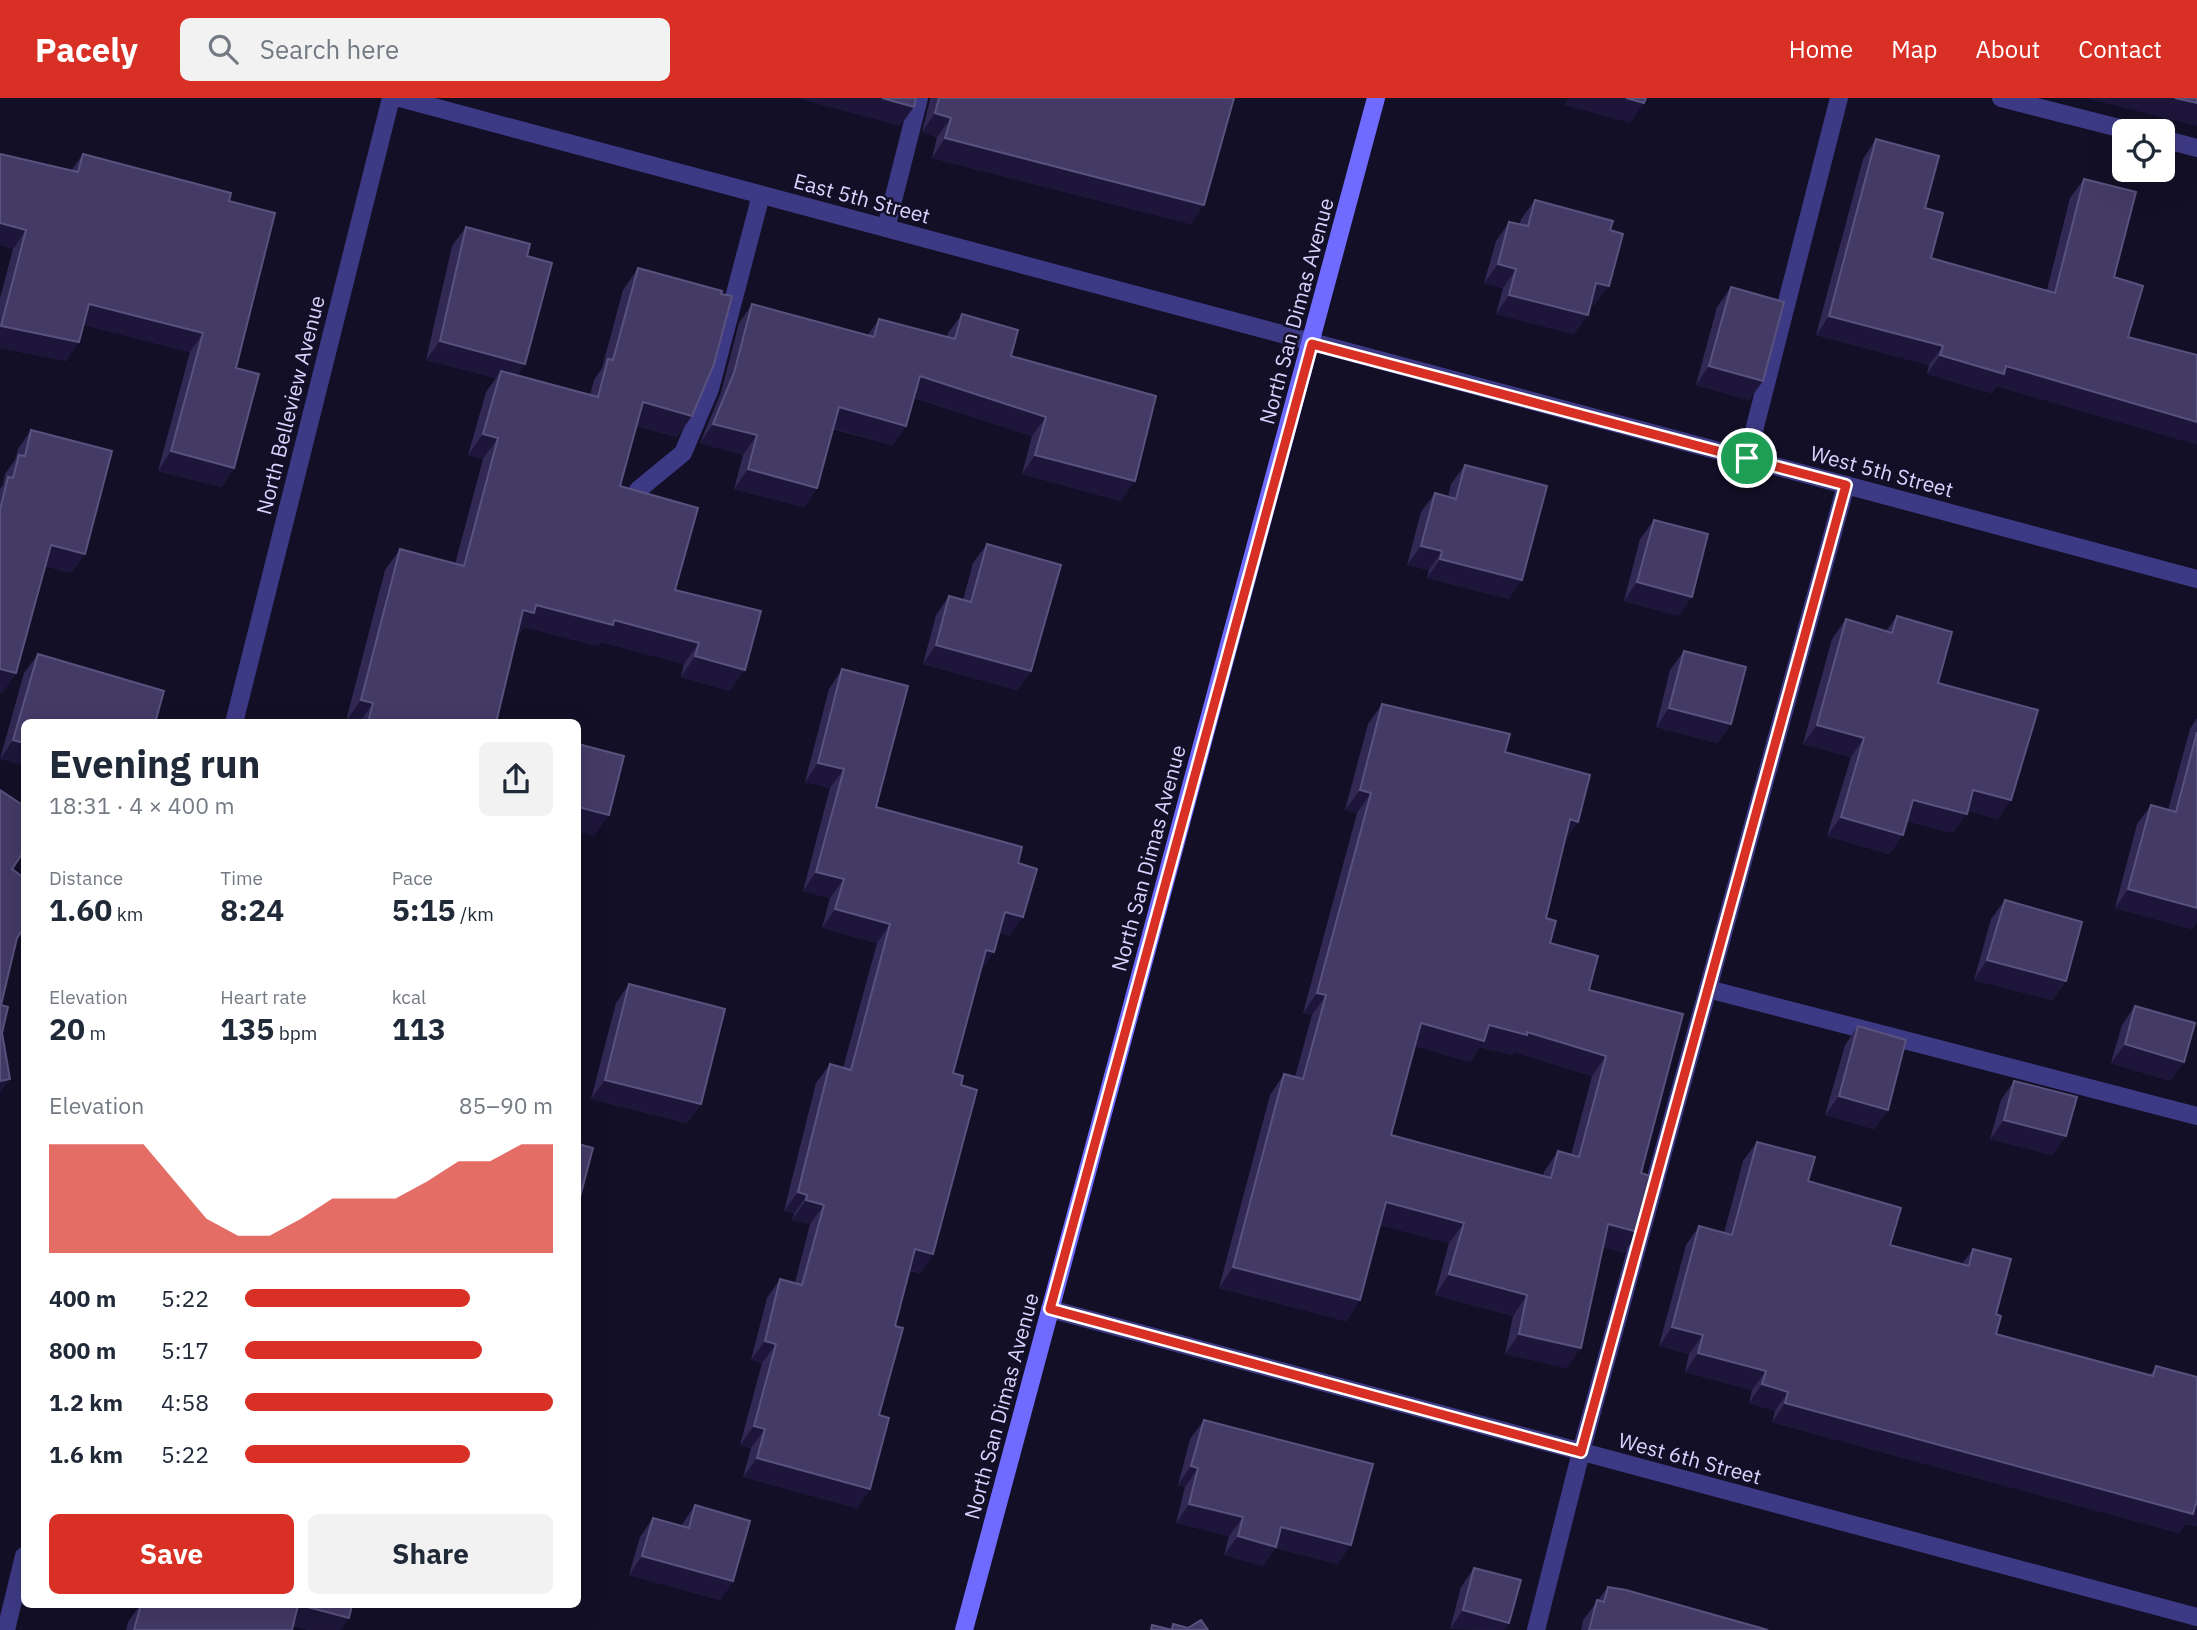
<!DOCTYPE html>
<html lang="en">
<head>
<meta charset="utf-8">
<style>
  :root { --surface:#fff; --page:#f2f2f3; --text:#1f2937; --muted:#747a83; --accent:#d93025 }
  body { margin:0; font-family:"IBM Plex Sans",sans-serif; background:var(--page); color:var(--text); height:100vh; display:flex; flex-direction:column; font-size:26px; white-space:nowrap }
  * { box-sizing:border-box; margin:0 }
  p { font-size:23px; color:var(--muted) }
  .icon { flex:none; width:38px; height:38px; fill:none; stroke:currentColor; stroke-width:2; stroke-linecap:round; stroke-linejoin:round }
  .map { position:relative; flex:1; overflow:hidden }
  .sheet { position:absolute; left:21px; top:621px; width:560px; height:889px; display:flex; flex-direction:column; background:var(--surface); border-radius:10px; box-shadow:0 7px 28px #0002 }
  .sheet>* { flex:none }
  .controls { position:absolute; left:2112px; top:21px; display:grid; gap:14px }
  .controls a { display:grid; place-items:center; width:63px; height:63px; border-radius:10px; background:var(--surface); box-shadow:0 7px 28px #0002; font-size:35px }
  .pin { position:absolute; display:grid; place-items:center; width:60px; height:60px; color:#fff; margin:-30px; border:4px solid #fff; border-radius:50%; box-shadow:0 2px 7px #0007 }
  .round { display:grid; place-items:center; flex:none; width:74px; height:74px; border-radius:10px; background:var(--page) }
  .overview { display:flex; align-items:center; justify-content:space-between; height:119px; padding:0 28px }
  h1 { font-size:38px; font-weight:800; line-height:52px }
  .stats { display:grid; grid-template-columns:repeat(3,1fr); gap:10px; height:119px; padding:7px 28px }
  .stats div { display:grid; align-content:center }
  .stats b { font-size:30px; font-weight:800 }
  .stats small { font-size:19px; font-weight:400 }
  .stats p { font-size:19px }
  .chart { height:196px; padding:14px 28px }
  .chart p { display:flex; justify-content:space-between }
  .chart svg { width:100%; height:126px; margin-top:7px; fill:var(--accent); opacity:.7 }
  .cta { display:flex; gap:14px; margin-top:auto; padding:14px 28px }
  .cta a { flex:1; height:80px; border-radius:10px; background:var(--accent); color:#fff; font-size:28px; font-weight:800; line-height:80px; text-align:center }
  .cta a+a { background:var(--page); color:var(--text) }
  ul { padding:0 28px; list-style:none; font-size:23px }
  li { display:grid; grid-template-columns:112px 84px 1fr; align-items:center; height:52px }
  li i { height:18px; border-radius:9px; background:var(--accent) }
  header { display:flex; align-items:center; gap:42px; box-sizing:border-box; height:98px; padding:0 35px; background:var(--accent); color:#fff }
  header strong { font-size:33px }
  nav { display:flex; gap:38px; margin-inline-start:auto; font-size:24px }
  .search { width:490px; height:63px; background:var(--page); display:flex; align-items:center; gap:18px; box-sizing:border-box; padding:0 24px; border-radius:10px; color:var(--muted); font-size:26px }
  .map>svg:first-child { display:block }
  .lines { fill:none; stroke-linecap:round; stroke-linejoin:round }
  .service { stroke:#3d3a85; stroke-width:18 }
  .minor { stroke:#3d3a85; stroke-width:18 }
  .secondary { stroke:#6f6bff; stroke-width:18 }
  .wall { fill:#312854; fill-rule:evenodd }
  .shaded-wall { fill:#1d163a }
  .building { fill:#433a66; stroke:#5a527e; stroke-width:2; fill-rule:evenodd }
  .route-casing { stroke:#fff; stroke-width:14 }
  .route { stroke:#d93025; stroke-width:9 }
  .labels { text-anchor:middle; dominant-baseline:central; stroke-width:5; stroke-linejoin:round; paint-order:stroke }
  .street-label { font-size:21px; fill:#d9d4ff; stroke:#130f26 }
</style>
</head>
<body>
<header>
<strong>Pacely</strong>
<div class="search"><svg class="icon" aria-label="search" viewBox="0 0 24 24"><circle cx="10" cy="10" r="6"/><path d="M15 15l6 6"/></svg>Search here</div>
<nav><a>Home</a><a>Map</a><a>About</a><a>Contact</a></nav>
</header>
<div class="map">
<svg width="2197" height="1532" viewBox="0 0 2197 1532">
  <rect width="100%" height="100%" fill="#130f26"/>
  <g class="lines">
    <g class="service">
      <path d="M2001 0 2131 33"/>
      <path d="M2163 41 2197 50"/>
      <path d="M886 130 919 0"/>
      <path d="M1747 360 1839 0"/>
      <path d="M638 392 683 355 710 291 761 97"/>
      <path d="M1708 891 2197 1018"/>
      <path d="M1536 1532 1581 1354 1846 387"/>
    </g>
    <g class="minor">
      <path d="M400 0 2197 481"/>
      <path d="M234 625 391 0"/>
      <path d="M1050 1211 2197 1519"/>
      <path d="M6 1532 24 1458"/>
    </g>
    <path class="secondary" d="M964 1532 1376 0"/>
  </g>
  <g class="wall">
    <path d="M930 0H1234L1191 126 932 60 937 39 922 34 930 2Z"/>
    <path d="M1876 41 1925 110 1931 160 2047 192 2070 100 2084 81 2136 94 1991 295 1927 276 1929 267 1816 237 1863 61Z"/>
    <path d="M83 56 229 103 236 270 234 370 221 389 158 373 190 254 84 227 66 263 0 250V200L13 151 0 147 71 73Z"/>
    <path d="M1535 102 1595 207 1591 206 1574 236 1496 216 1503 190 1484 185 1496 143 1509 124 1520 126 1521 121Z"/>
    <path d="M466 129 527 158 517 277 590 297 594 282 602 270 623 192 638 170 677 339 636 328 620 388 675 492 730 593 681 579 684 566 601 544 598 548 524 529 519 536H517L496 625H353L346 623 385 472 400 451 455 466 483 361 468 357 486 294 496 280 426 262 452 148Z"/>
    <path d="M1731 189 1763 283 1749 302 1696 287 1717 209Z"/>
    <path d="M752 206 868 237 879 221 947 239 948 235 962 216 1011 258 1121 403 1022 376 1032 338 914 300 906 328 892 347 833 331 817 390 804 409 734 391 743 357 700 345 721 294 739 225Z"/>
    <path d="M31 332 71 475 45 468 16 575 2 595 0 594V391L3 387 5 376 15 362 18 351Z"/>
    <path d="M1465 367 1509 501 1427 480 1429 472 1407 467 1421 414 1435 395 1448 399 1451 386Z"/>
    <path d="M1654 422 1679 518 1624 503 1640 441Z"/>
    <path d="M987 446 1031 573 1017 592 923 566 936 517 949 498 963 502 973 465Z"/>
    <path d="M1897 518 1938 585 1998 721 1968 713 1953 735 1907 723 1903 737 1889 756 1827 738 1851 659 1803 646 1832 541 1846 521 1886 533Z"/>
    <path d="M1684 553 1731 626 1717 645 1656 629 1670 572Z"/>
    <path d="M38 556 155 625 0 661 24 575Z"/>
    <path d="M842 571 876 709 1018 765 1010 838 999 835 980 873 953 975 961 987 933 1156 920 1175 909 1173 895 1228 879 1317 870 1391 857 1410 743 1379 751 1350 740 1347 762 1265 751 1262 767 1200 780 1181 795 1185 810 1126 792 1122 794 1116 784 1113 816 985 830 966 843 970 877 845 822 830 830 800 803 793 830 690 805 684 829 591Z"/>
    <path d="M1382 606 1505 654 1578 724 1565 741 1546 820 1550 845 1589 892 1641 1075 1638 1134 1624 1155 1603 1149 1567 1270 1505 1256 1513 1218 1435 1197 1449 1145 1380 1127 1360 1202 1346 1223 1219 1190 1270 997 1284 976 1295 979 1312 917 1303 915 1357 715 1345 712 1368 626ZM1415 948 1470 964 1480 949 1512 957 1514 954 1592 978 1571 1057 1558 1053 1544 1074 1543 1078 1391 1037Z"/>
    <path d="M2197 620V823L2192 831 2115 810 2137 726 2151 707 2168 712 2190 631Z"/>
    <path d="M2005 802 2066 883 2052 902 1974 882 1991 821Z"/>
    <path d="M629 886 701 1006 687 1025 591 1001 616 905Z"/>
    <path d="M2135 908 2170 983 2111 965 2122 927Z"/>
    <path d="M1858 928 1888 1012 1874 1031 1825 1017 1845 947Z"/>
    <path d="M2014 983 2066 1038 2052 1057 1990 1041 2001 1002Z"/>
    <path d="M1757 1044 1890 1147 1962 1166 1973 1151 1996 1216V1236L2150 1277 2156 1268 2197 1279V1428L2186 1426 2179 1435 1772 1324 1775 1313 1749 1305 1752 1292 1685 1274 1689 1256 1659 1248 1686 1147 1699 1128 1724 1135 1743 1063Z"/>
    <path d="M1204 1322 1338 1466 1275 1450 1263 1468 1224 1457 1229 1438 1176 1425 1185 1389 1178 1387 1190 1341Z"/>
    <path d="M695 1407 733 1483 720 1502 629 1477 640 1439 653 1420 681 1428Z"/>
    <path d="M1474 1470 1509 1525 1504 1532 1450 1531 1461 1489Z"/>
    <path d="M1608 1489 1768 1532H1581L1583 1522Z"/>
    <path d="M140 1507H352L349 1520 340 1532H309L293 1528 292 1532H126L128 1524Z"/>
  </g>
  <g class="shaded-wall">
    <path d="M796 0H882L914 9 900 28Z"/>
    <path d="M1569 0H1626L1644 5 1630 25 1564 7Z"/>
    <path d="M2085 0H2175L2197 5V28Z"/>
    <path d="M935 15 951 20 937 39 922 34Z"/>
    <path d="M945 40 1204 107 1191 126 932 60Z"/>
    <path d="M0 125 26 132 13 151 0 147Z"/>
    <path d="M1498 166 1516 171 1503 190 1484 185Z"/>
    <path d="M1596 185 1609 188 1595 207 1583 204Z"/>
    <path d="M1509 197 1588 217 1574 236 1496 216Z"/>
    <path d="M89 206 203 235 190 254 76 225Z"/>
    <path d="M1829 218 1943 248 1929 267 1816 237Z"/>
    <path d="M1 228 79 244 66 263 0 250V230Z"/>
    <path d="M440 243 525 266 512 285 501 273 496 280 426 262Z"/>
    <path d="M1940 257 2006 268 2197 324V347L1995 288 1991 295 1927 276Z"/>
    <path d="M1709 268 1763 283 1749 302 1696 287Z"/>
    <path d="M920 278 1046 319 1032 338 906 297Z"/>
    <path d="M643 304 692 318 677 339 628 326Z"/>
    <path d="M839 309 906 328 892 347 825 328Z"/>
    <path d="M713 326 757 337 743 357 700 345Z"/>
    <path d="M483 336 498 340 483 361 468 357Z"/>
    <path d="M171 353 234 370 221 389 158 373Z"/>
    <path d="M1035 357 1135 383 1121 403 1022 376Z"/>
    <path d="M748 371 817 390 804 409 734 391Z"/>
    <path d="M51 447 85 456 71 475 38 466Z"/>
    <path d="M1421 448 1442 453 1429 472 1407 467Z"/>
    <path d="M1440 461 1522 482 1509 501 1427 480Z"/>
    <path d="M1637 484 1692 499 1679 518 1624 503Z"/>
    <path d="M536 507 614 522 699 545 684 566 601 544 598 548 524 529 519 536 508 533 523 512Z"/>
    <path d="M936 547 1031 573 1017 592 923 566Z"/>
    <path d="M695 558 745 572 730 593 681 579Z"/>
    <path d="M0 571 16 575 2 595 0 594Z"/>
    <path d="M361 602 373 605 359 625 346 623Z"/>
    <path d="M1669 610 1731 626 1717 645 1656 629Z"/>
    <path d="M1817 627 1864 640 1851 659 1803 646Z"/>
    <path d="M13 642 24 645V668L0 661Z"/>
    <path d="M818 665 844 671 830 690 805 684Z"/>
    <path d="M1360 692 1371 695 1357 715 1345 712Z"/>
    <path d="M1973 692 2011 702 1998 721 1960 711Z"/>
    <path d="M1913 702 1967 716 1953 735 1900 721Z"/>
    <path d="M578 709 609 717 594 738 578 734Z"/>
    <path d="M1841 719 1903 737 1889 756 1827 738Z"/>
    <path d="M1570 721 1578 724 1564 744Z"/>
    <path d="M816 774 844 781 830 800 803 793Z"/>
    <path d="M2128 791 2197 810V823L2192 831 2115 810Z"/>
    <path d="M835 811 890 826 877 845 822 830Z"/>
    <path d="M1005 814 1023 819 1010 838 991 833Z"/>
    <path d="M986 852 994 854 980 874 972 871Z"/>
    <path d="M1987 862 2066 883 2052 902 1974 882Z"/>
    <path d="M1317 895 1326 897 1312 917 1303 915Z"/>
    <path d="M1421 925 1489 927 1527 934 1606 958 1592 978 1514 954 1512 957 1480 949 1470 964 1406 946Z"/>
    <path d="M2125 946 2184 964 2170 983 2111 965Z"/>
    <path d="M10 981 0 995V983Z"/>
    <path d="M605 982 701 1006 687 1025 591 1001Z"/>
    <path d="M1839 998 1888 1012 1874 1031 1825 1017Z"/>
    <path d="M2004 1022 2066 1038 2052 1057 1990 1041Z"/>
    <path d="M798 1094 807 1097 794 1116 784 1113Z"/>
    <path d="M806 1102 824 1107 810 1126 792 1122Z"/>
    <path d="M1386 1104 1464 1125 1449 1145 1372 1125Z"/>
    <path d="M1608 1126 1638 1134 1624 1155 1594 1147Z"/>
    <path d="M915 1151 933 1156 920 1175 902 1170Z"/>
    <path d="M1233 1169 1360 1202 1346 1223 1219 1190Z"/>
    <path d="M1449 1176 1527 1197 1513 1218 1435 1197Z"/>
    <path d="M1672 1229 1703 1237 1689 1256 1659 1248Z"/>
    <path d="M1519 1236 1581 1250 1567 1270 1505 1256Z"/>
    <path d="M765 1243 776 1246 762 1265 751 1262Z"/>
    <path d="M1698 1255 1766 1273 1752 1292 1685 1274Z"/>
    <path d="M1762 1286 1788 1294 1775 1313 1749 1305Z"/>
    <path d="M1785 1305 2197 1406V1428L2186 1426 2179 1435 1772 1324Z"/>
    <path d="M754 1328 765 1331 751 1350 740 1347Z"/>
    <path d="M757 1360 870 1391 857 1410 743 1379Z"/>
    <path d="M1191 1368 1198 1370 1185 1389 1178 1387Z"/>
    <path d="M1189 1406 1243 1419 1229 1438 1176 1425Z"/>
    <path d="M1281 1429 1351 1447 1338 1466 1275 1450 1263 1468 1224 1457 1238 1438Z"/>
    <path d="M642 1458 733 1483 720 1502 629 1477Z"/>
    <path d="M298 1507 349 1520 340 1532H309L285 1526Z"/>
    <path d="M1463 1512 1509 1525 1504 1532 1450 1531Z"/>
  </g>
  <g class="building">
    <path d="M882 0H916L914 9Z"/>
    <path d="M939 0H1234L1204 107 945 40 951 20 935 15Z"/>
    <path d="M1626 0H1646L1644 5Z"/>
    <path d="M2175 0H2197V5Z"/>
    <path d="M1876 41 1939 58 1925 110 1943 115 1931 160 2055 195 2084 81 2136 94 2114 179 2143 188 2128 239 2197 257V324L2006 268 2004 276 1940 257 1943 248 1829 218Z"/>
    <path d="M0 56 78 74 83 56 231 95 229 103 275 115 236 270 259 276 234 370 171 353 203 235 89 206 79 244 1 228 26 132 0 125Z"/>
    <path d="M1535 102 1613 123 1610 132 1623 136 1609 188 1596 185 1588 217 1509 197 1516 171 1498 166 1509 124 1528 128Z"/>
    <path d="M466 129 530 146 527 158 552 165 525 266 440 243Z"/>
    <path d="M638 170 722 193 721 196 732 198 714 266 692 318 643 304 620 388 698 410 675 492 761 513 745 572 695 558 699 545 614 522 613 527 536 507 534 515 523 512 496 625H368L373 605 361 602 400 451 464 468 498 340 483 336 501 273 598 299 608 261 613 262Z"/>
    <path d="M1731 189 1784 204 1763 283 1709 268Z"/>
    <path d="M752 206 874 239 879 221 955 241 962 216 1018 232 1011 258 1156 298 1135 383 1035 357 1046 319 920 278 906 328 839 309 817 390 748 371 757 337 713 326 734 275Z"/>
    <path d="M31 332 112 353 85 456 51 447 16 575 0 571V412L8 379 13 380 19 357 25 358Z"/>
    <path d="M1465 367 1547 388 1522 482 1440 461 1442 453 1421 448 1435 395 1456 401Z"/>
    <path d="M1654 422 1708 436 1692 499 1637 484Z"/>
    <path d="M987 446 1061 467 1031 573 936 547 949 498 971 504Z"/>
    <path d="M1897 518 1952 534 1938 585 2038 612 2011 702 1973 692 1967 716 1913 702 1903 737 1841 719 1864 640 1817 627 1846 521 1892 535Z"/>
    <path d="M1684 553 1746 569 1731 626 1669 610Z"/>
    <path d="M38 556 164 593 155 625H24V645L13 642Z"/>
    <path d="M842 571 908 588 876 709 1022 749 1018 765 1037 771 1023 819 1005 814 994 854 986 852 953 975 963 978 961 987 977 992 933 1156 915 1151 895 1228 903 1230 879 1317 889 1320 870 1391 757 1360 765 1331 754 1328 776 1246 765 1243 780 1181 802 1187 824 1107 806 1102 807 1097 798 1094 830 966 851 972 890 826 835 811 844 781 816 774 844 671 818 665Z"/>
    <path d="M1382 606 1510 636 1505 654 1590 677 1578 724 1570 721 1546 820 1556 823 1550 845 1598 858 1589 892 1683 916 1641 1075 1653 1079 1638 1134 1608 1126 1581 1250 1519 1236 1527 1197 1449 1176 1464 1125 1386 1104 1360 1202 1233 1169 1284 976 1303 981 1326 897 1317 895 1371 695 1360 692ZM1421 925 1484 943 1489 927 1527 937V934L1606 958 1579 1059 1558 1053 1551 1080 1391 1037Z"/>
    <path d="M2197 634V810L2128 791 2151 707 2176 714Z"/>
    <path d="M578 646 624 658 609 717 578 709Z"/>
    <path d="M0 692 24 708V753L12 771 24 780V830L17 840 1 907 8 909 2 935 10 981 0 983Z"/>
    <path d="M2005 802 2082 824 2066 883 1987 862Z"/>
    <path d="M629 886 725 911 701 1006 605 982Z"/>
    <path d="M2135 908 2195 925 2184 964 2125 946Z"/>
    <path d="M1858 928 1906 942 1888 1012 1839 998Z"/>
    <path d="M2014 983 2077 999 2066 1038 2004 1022Z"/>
    <path d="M1757 1044 1815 1059 1808 1083 1901 1110 1890 1147 1969 1168 1973 1151 2011 1161 1996 1216 2001 1218 1996 1236 2153 1278 2156 1268 2197 1279V1406L2196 1405 2193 1416 1785 1305 1788 1294 1762 1286 1766 1273 1698 1255 1703 1237 1672 1229 1699 1128 1732 1137Z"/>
    <path d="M578 1046 593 1050 580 1099 578 1098Z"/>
    <path d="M1204 1322 1373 1366 1351 1447 1281 1429 1276 1449 1238 1438 1243 1419 1189 1406 1198 1370 1191 1368Z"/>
    <path d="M695 1407 750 1423 733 1483 642 1458 653 1420 689 1430Z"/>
    <path d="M1474 1470 1521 1482 1509 1525 1463 1512Z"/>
    <path d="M1608 1489 1626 1492 1768 1532H1589L1597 1502 1604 1504Z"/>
    <path d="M141 1507 155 1508V1507H298L292 1532H134Z"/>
    <path d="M300 1507H352L349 1520Z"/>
    <path d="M1201 1522 1208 1532H1151L1152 1527 1172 1532 1173 1526 1188 1530Z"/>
  </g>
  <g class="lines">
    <defs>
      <path id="route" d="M1312 246 1846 387 1581 1354 1050 1211Z"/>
    </defs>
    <use href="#route" class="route-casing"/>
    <use href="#route" class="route"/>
  </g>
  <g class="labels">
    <g class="street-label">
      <text transform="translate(862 100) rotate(15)">East 5th Street</text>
      <text transform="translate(1296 213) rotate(-75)">North San Dimas Avenue</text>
      <text transform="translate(290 307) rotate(-76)">North Belleview Avenue</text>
      <text transform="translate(1882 373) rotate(15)">West 5th Street</text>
      <text transform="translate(1148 760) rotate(-75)">North San Dimas Avenue</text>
      <text transform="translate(1001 1308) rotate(-75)">North San Dimas Avenue</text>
      <text transform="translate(1690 1360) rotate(15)">West 6th Street</text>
    </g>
  </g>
</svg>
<div class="controls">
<a><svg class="icon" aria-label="locate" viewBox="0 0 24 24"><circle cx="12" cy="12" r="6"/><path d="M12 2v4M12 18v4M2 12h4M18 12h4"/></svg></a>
</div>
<div class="pin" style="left:1747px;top:360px;background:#1e9e55"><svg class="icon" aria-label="arrive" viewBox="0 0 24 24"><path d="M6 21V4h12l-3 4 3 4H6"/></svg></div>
<section class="sheet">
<div class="overview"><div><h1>Evening run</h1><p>18:31 · 4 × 400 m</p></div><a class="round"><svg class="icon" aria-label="share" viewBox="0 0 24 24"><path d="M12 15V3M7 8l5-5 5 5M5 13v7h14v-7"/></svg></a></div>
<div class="stats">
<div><p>Distance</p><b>1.60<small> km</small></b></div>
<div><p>Time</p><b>8:24</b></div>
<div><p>Pace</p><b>5:15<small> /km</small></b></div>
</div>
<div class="stats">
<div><p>Elevation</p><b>20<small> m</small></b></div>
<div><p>Heart rate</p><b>135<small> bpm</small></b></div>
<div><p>kcal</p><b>113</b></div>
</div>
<div class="chart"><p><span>Elevation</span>85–90 m</p>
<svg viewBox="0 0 160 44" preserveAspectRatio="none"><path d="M0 44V6L10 6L20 6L30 6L40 19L50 32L60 38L70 38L80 32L90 25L100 25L110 25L120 19L130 12L140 12L150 6L160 6V44z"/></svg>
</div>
<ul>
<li><b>400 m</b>5:22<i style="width:73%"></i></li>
<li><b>800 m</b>5:17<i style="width:77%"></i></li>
<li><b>1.2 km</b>4:58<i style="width:100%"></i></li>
<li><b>1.6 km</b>5:22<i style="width:73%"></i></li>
</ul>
<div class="cta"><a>Save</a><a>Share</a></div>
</section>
</div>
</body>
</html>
